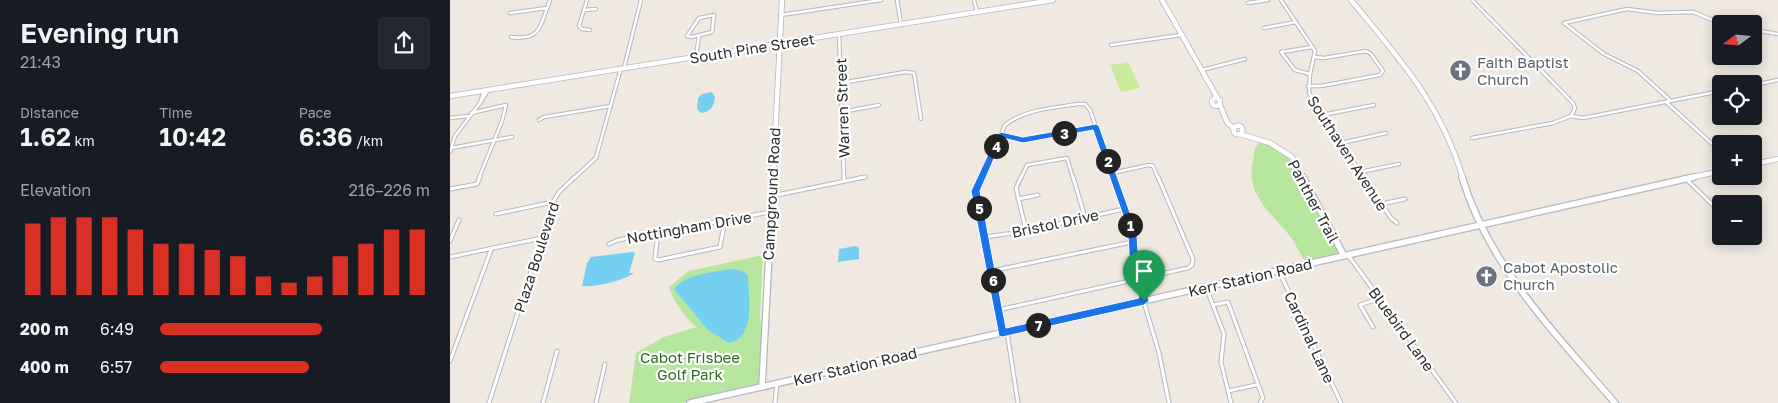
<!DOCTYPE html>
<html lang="en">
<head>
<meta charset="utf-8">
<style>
  :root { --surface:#171b24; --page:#242831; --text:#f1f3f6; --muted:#9ea1a6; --accent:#d93025 }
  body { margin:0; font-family:"Golos Text",sans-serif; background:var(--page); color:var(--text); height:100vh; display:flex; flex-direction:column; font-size:19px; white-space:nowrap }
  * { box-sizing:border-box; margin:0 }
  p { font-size:16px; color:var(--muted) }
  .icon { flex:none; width:28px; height:28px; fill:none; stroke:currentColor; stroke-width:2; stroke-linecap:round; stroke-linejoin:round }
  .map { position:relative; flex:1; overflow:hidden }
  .side { display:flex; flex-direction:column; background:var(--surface); width:450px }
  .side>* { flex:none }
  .needle { width:32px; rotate:254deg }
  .fabs { position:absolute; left:1262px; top:15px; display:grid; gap:10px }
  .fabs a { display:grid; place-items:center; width:50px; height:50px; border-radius:5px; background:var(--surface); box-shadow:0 2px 12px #0003; font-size:25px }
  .pin { position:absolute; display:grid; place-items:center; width:42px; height:42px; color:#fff; margin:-51px -21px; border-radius:50% 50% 50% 0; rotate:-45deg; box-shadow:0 0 5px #0007 }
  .pin .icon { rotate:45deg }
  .km { position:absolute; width:25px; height:25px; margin:-12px; border-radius:50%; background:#222; color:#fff; font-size:14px; line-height:25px; text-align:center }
  .round { display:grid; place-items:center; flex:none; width:52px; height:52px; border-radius:5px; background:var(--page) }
  .head { display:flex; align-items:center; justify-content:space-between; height:85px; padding:0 20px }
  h1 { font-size:28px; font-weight:600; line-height:38px }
  .figures { display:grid; grid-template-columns:repeat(3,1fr); gap:8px; height:85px; padding:5px 20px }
  .figures div { display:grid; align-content:center }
  .figures b { font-size:25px; font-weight:600 }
  .figures small { font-size:14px; font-weight:400 }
  .figures p { font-size:14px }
  .chart { height:140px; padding:10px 20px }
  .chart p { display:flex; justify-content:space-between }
  .chart svg { width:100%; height:90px; margin-top:5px; stroke:var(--accent); stroke-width:6 }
  ul { padding:0 20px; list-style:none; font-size:16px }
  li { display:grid; grid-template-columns:80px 60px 1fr; align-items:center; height:38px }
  li i { height:12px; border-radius:6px; background:var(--accent) }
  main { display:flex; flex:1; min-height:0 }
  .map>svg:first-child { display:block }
  .green { fill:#b6e59e }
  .pitch { fill:#c9ec9a }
  .water { fill:#75cff0 }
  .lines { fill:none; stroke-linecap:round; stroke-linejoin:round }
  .street-far1-casing { stroke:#b4b7c1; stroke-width:4.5 }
  .street-casing { stroke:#b4b7c1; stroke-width:5 }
  .secondary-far1-casing { stroke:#b4b7c1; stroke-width:6 }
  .secondary-casing { stroke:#b4b7c1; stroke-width:8 }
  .street-far1 { stroke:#fff; stroke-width:2.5 }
  .street { stroke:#fff; stroke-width:3 }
  .secondary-far1 { stroke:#fff; stroke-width:4.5 }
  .secondary { stroke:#fff; stroke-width:5.5 }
  .route { fill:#1a73e8; stroke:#fff; fill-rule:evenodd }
  .labels { text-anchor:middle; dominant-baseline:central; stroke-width:4.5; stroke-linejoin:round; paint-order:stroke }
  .street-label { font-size:15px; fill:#2e2e2e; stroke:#fff }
  .worship-label { font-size:15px; fill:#5b616d; stroke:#fff; text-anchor:start }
  .park-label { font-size:15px; fill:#2c6e1b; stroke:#fff }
</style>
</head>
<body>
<main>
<section class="side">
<div class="head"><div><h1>Evening run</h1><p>21:43</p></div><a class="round"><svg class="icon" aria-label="share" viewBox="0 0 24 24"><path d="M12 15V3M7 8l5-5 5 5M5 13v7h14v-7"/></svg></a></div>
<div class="figures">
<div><p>Distance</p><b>1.62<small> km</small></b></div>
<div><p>Time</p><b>10:42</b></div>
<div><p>Pace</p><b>6:36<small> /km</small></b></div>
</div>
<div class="chart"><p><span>Elevation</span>216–226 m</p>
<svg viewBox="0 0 160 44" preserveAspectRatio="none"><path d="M5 44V9M15 44V6M25 44V6M35 44V6M45 44V12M55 44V19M65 44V19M75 44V22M85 44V25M95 44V35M105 44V38M115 44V35M125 44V25M135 44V19M145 44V12M155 44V12"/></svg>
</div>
<ul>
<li><b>200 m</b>6:49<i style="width:60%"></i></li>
<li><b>400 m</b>6:57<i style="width:55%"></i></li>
</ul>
</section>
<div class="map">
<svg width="1328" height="403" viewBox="0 0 1328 403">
  <rect width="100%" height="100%" fill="#efe9e1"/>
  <g class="green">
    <path d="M811 140 838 155 881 234 888 255 856 263C851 255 847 247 842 239 823 213 795 197 803 161 805 150 803 149 811 140Z"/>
    <path d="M313 255 310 315 313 354 312 387 232 403H179L186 353 214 337 247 327C236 319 223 301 219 287L239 271Z"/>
  </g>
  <path class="pitch" d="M678 62 690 88 671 92 660 65Z"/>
  <g class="water">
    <path d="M262 92 265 97C264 106 261 112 251 113L247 109 248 98 252 94Z"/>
    <path d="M406 246 409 248V259L388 262 389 249Z"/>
    <path d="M182 252 185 253 179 273H184C175 280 144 288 132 286L137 263 141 257Z"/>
    <path d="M282 269 292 271 298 275C298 295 307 337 279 343L258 330 224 289C235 274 264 272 282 269Z"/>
  </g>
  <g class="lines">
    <defs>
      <g id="street-far1">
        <path d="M137 0 129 26 132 29 140 30"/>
        <path d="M447 0 451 24"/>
        <path d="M524 0 527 12"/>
        <path d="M831 0 865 51 860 74 859 93 914 178"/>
        <path d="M1022 0 1123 103 1125 108 1121 116"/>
        <path d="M798 3 818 0"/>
        <path d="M134 10 146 9"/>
        <path d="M60 13 97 8"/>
        <path d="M264 15 262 32 242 37 237 36 249 18Z"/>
        <path d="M331 15 431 0"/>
        <path d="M814 28 846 22"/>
        <path d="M1304 30 1328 34"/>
        <path d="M389 34 394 178"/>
        <path d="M61 37C92 41 90 25 100 0"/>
        <path d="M661 45 731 35"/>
        <path d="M246 56 249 36"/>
        <path d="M174 68 191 0"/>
        <path d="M752 70 795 59"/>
        <path d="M860 74 845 70 831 52 863 47"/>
        <path d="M391 83 455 72 464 73 471 119"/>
        <path d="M1304 85 1328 80"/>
        <path d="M858 86H871L930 75 933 71 921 54 916 51 874 58 864 57"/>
        <path d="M34 91 30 103 38 90"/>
        <path d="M1221 101 1188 71 1154 54 1114 23 1177 9 1208 13 1243 12 1272 24"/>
        <path d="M1216 102 1271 152"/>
        <path d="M392 112 429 105"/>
        <path d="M21 113 56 105 52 121 29 178"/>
        <path d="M872 115 924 105"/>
        <path d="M0 118 18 116"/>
        <path d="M89 120 94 117 161 106"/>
        <path d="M551 135 573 140 646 127"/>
        <path d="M1022 138 1103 123 1121 116 1133 118 1271 91"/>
        <path d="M891 143 936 133"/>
        <path d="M1 148 62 137"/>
        <path d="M0 152 5 136 30 103"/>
        <path d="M910 172 949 164"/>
        <path d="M662 173 699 165 703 166 708 178"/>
        <path d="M124 178 146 158 171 68"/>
        <path d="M409 178 415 177"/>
        <path d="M531 178 555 125C576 109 603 108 628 104H635L640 110 664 178"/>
        <path d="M571 178 577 165 617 158 623 178"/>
      </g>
      <g id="street">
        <path d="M394 177V181"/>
        <path d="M532 177 526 191 552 333"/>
        <path d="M571 177 566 188 576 231"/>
        <path d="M623 177 635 217"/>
        <path d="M664 177 679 221 683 265 709 353 719 403"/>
        <path d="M913 177 941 218 947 223"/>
        <path d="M1236 179 1271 213"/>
        <path d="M0 189 27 184 30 177"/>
        <path d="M322 196 415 177"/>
        <path d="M568 199 588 195"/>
        <path d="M931 204 955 199"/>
        <path d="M46 214 103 202"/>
        <path d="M208 232 205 259 208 260 270 247 275 220"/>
        <path d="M1295 236 1299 240"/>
        <path d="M535 237 576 231 674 209"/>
        <path d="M0 241 9 220"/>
        <path d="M159 244 168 240 320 212"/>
        <path d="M898 255 1006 403"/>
        <path d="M0 257 92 238"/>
        <path d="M541 271 682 242"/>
        <path d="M829 271 891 403"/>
        <path d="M756 287 774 334 771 362 781 403"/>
        <path d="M763 305 778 302 813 398 810 403"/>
        <path d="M548 310 738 268 742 265 743 259 708 177"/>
        <path d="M923 327 910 305 930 298"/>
        <path d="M557 332 568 403"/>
        <path d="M0 361 41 250"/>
        <path d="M778 391 806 385"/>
        <path d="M39 403 103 202 109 192 125 177"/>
        <path d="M93 403 107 351"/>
        <path d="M146 403 155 364"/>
        <path d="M325 403 327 384"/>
      </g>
      <g id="secondary-far1">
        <path d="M712 0 768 99"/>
        <path d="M901 0C950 60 990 102 1013 178"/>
        <path d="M0 96 603 0"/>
        <circle cx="766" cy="102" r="4"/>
        <path d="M770 105 777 122 783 128"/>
        <circle cx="788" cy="130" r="4.5"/>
        <path d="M790 134 820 143 842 157 853 178"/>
        <path d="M1304 164 1328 159"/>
        <path d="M323 178 332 0"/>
        <path d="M1239 178 1271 171"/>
      </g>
      <g id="secondary">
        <path d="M853 177 894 256"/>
        <path d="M1012 177C1039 267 1106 334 1165 403"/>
        <path d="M312 387 323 177"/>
        <path d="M240 403 1244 177"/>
      </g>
    </defs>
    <use href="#street-far1" class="street-far1-casing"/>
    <use href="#street" class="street-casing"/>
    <use href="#secondary-far1" class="secondary-far1-casing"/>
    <use href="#secondary" class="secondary-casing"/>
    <use href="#street-far1" class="street-far1"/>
    <use href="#street" class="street"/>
    <use href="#secondary-far1" class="secondary-far1"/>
    <use href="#secondary" class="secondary"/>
  </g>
  <path class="route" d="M646 124 649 126 683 221 687 235 689 269 699 301 694 305 552 337 549 336 521 191 547 135 551 132 573 137ZM643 130 675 221 678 235 680 269 689 298 556 328 530 191 553 138 573 143Z"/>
  <defs>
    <symbol id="church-disc" viewBox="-11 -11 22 22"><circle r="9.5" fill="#6b7280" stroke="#fff"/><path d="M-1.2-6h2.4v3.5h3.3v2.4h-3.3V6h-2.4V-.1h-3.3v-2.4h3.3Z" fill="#fff"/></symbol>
  </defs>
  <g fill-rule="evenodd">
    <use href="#church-disc" x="998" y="58" width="25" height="25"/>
    <use href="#church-disc" x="1024" y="264" width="25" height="25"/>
  </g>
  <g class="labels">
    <g class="street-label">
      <text transform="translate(302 48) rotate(-9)">South Pine Street</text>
      <text transform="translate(392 108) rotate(-92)">Warren Street</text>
      <text transform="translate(898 153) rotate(57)">Southaven Avenue</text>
      <text transform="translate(321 194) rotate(-87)">Campground Road</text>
      <text transform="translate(864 201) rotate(62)">Panther Trail</text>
      <text transform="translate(605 223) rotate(-12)">Bristol Drive</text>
      <text transform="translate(239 227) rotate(-10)">Nottingham Drive</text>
      <text transform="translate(86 257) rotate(-72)">Plaza Boulevard</text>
      <text transform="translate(800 277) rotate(-13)">Kerr Station Road</text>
      <text transform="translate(952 329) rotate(54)">Bluebird Lane</text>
      <text transform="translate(860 337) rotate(65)">Cardinal Lane</text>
      <text transform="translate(405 366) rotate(-13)">Kerr Station Road</text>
    </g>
    <g class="worship-label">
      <text x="1027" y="62">Faith Baptist<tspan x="1027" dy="17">Church</tspan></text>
      <text x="1053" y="267">Cabot Apostolic<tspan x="1053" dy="17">Church</tspan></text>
    </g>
    <g class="park-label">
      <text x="240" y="357">Cabot Frisbee<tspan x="240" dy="17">Golf Park</tspan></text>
    </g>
  </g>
</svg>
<div class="fabs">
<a><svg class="needle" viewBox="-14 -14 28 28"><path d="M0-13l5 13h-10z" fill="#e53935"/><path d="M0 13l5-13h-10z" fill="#9ea1a6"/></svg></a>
<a><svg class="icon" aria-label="locate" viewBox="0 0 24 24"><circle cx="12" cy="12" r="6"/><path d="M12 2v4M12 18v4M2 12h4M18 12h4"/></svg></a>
<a>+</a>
<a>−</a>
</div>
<div class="pin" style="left:694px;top:301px;background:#1e9e55"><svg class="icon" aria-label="arrive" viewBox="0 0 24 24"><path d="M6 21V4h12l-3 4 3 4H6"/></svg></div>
<b class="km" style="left:680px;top:225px">1</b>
<b class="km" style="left:658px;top:161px">2</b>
<b class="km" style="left:614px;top:133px">3</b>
<b class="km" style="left:546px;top:146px">4</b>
<b class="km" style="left:529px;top:208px">5</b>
<b class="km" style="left:543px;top:280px">6</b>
<b class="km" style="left:588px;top:325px">7</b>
</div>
</main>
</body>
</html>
